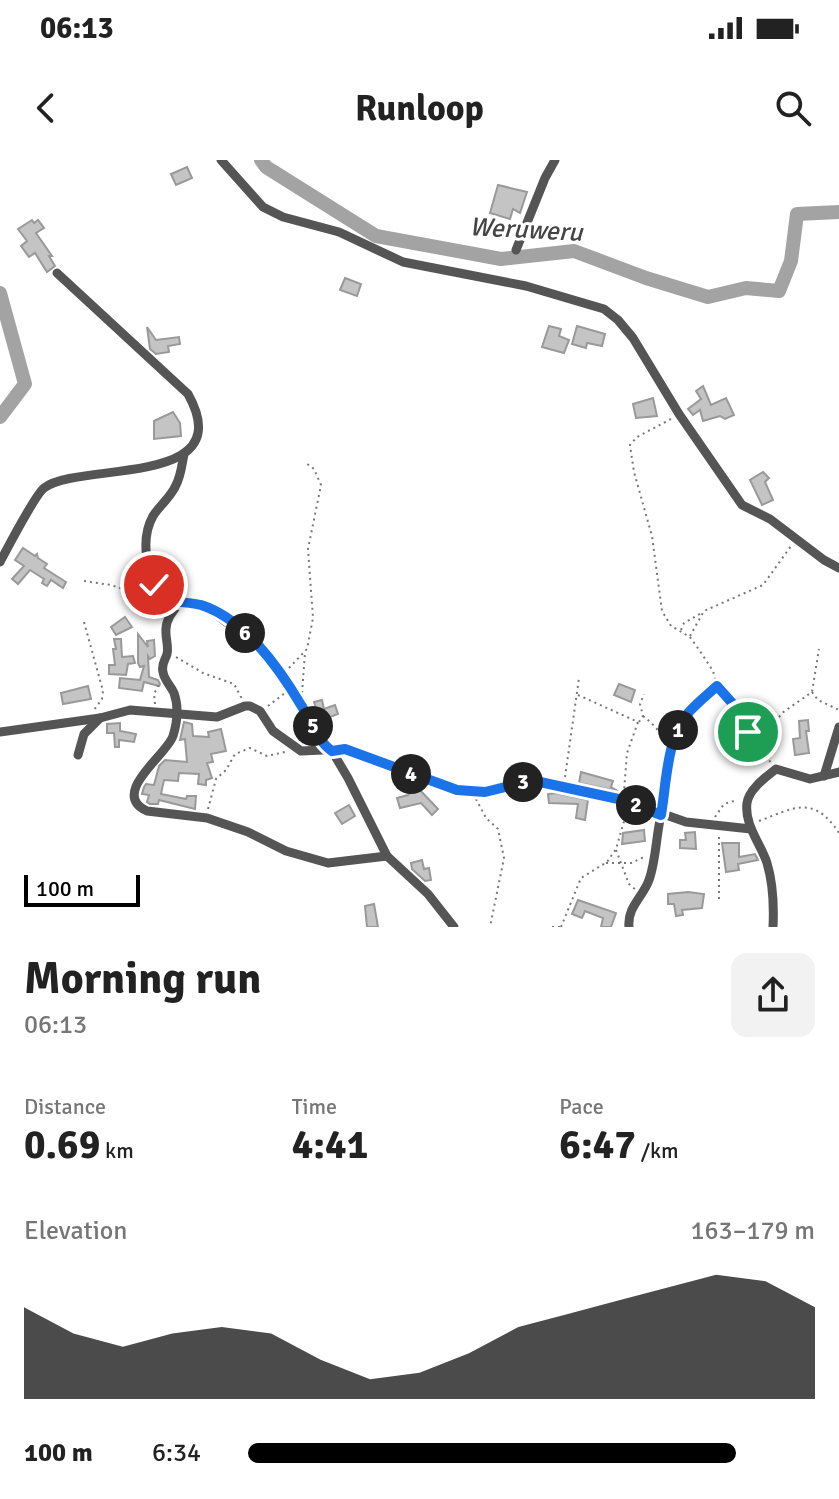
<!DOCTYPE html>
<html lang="en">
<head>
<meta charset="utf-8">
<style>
  :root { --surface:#fff; --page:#f2f2f2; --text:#222; --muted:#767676; --accent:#000 }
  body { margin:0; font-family:Signika,sans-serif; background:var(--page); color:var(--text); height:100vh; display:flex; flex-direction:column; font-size:30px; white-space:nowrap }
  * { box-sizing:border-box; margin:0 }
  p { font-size:26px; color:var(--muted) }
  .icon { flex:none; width:44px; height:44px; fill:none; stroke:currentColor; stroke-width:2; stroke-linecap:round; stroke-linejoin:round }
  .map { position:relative; height:767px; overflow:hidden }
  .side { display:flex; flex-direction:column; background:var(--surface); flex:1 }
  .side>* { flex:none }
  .scale { position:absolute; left:24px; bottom:20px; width:116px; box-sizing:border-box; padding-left:8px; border:4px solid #000; border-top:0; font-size:22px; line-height:28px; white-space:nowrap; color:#000; -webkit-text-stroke:6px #fff; paint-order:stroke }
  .pin { position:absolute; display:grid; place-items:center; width:68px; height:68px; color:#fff; margin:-34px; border:4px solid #fff; border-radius:50%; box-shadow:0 2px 8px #0007 }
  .km { position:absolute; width:40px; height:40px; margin:-20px; border-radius:50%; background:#222; color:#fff; font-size:22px; line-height:40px; text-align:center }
  .round { display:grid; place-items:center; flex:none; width:84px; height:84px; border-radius:16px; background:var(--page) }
  .headline { display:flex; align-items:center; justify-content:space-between; height:136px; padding:0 24px }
  h1 { font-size:44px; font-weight:800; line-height:60px }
  .stats { display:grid; grid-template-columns:repeat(3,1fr); gap:12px; height:136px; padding:8px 24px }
  .stats div { display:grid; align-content:center }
  .stats b { font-size:40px; font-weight:800 }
  .stats small { font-size:22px; font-weight:400 }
  .stats p { font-size:22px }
  .chart { height:224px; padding:16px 24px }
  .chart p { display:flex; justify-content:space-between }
  .chart svg { width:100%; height:144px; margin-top:8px; fill:var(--accent); opacity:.7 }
  ul { padding:0 24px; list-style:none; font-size:26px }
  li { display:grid; grid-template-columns:128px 96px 1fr; align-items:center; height:60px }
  li i { height:20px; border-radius:10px; background:var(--accent) }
  .status { display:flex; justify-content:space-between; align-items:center; height:56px; padding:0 40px; background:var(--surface); direction:ltr }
  .status svg { height:22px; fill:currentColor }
  header { display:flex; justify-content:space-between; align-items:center; height:104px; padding:0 24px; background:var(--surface); font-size:36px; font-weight:800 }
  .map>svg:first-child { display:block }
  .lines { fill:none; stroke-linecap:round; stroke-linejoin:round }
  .river { stroke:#a3a3a3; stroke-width:14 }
  .building { fill:#c4c4c4; stroke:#999; stroke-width:2 }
  .path { stroke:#777; stroke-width:2; stroke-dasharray:2 4; stroke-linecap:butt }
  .minor { stroke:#555; stroke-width:9 }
  .route-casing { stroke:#fff; stroke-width:16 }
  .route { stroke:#1a73e8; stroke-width:10 }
  .labels { text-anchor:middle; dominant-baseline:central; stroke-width:6; stroke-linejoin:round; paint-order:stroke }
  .water-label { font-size:26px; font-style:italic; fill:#444; stroke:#fff }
</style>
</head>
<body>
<div class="status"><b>06:13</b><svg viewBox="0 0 49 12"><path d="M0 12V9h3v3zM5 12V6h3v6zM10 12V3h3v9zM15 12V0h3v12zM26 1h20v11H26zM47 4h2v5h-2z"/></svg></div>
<header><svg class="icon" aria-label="back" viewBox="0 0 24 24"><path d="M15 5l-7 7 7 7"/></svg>Runloop<svg class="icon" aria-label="search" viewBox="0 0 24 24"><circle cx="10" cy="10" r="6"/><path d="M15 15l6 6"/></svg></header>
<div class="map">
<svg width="839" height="767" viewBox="0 0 839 767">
  <rect width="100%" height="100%" fill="#fff"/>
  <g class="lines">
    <g class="river">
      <path d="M261 0 266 7 376 76 501 99 574 91 646 118 708 137 746 128 779 131 791 101 797 54 839 52"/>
      <path d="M0 133 25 224 0 257"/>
    </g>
  </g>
  <g class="building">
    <path d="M187 7 192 18 176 25 171 14Z"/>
    <path d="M498 25 527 32 520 53 513 49 510 59 490 53Z"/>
    <path d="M32 60 34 63 38 60 44 68 36 73 52 96H49L55 106 47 112 35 93 29 97 21 86 27 81 18 69Z"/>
    <path d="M345 118 361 124 357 136 340 130Z"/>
    <path d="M549 166 561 169 559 176 569 180 564 193 542 187Z"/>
    <path d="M577 166 605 174 602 186 587 183 586 188 572 184Z"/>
    <path d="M147 167 156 180 179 177 180 184 168 186 169 192 156 194 150 189Z"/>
    <path d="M703 226 711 245 726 238 734 255 725 259 720 256 703 261 700 250 693 255 688 249 701 239 696 231Z"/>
    <path d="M653 238 657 256 636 258 633 244Z"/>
    <path d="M173 252 180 263 181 276 154 279V261Z"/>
    <path d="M763 312 769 318 765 322 773 340 762 345 750 320Z"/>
    <path d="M23 388 35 396 37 394 38 398 47 404 44 408 66 422 63 428 51 420 47 426 42 423 44 419 30 410 18 424 12 419 24 406 15 400Z"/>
    <path d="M125 457 132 467 116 475 111 467Z"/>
    <path d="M138 474 148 487 147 481 154 480 155 496 150 499 148 496 149 517 158 520 160 524 159 526 144 522 142 531 119 528 120 518 140 520 144 506 140 507 138 503Z"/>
    <path d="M114 479H121L122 497 133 496 135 503 128 504 126 515 109 514V505H115L113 489H116Z"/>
    <path d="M619 524 635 530 631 542 614 535Z"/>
    <path d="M88 526 91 539 63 544 61 533Z"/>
    <path d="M322 540 324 549 335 545 338 554 320 561 314 542Z"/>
    <path d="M808 560 809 571H806L809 593 795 595 793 579 800 578 799 561Z"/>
    <path d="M184 562 192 564 193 576 209 577 208 572 221 569 226 591 211 594 213 602 207 603 212 618 206 620V625L198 624 199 614 179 613 178 621 164 620 161 634 186 639 187 636H196L195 649 159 640 158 644H150L147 642 149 635 142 634 144 627 146 624 154 625 159 606 165 600 187 602 185 579 180 580Z"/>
    <path d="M120 563V571L136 574 134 582 119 580V587H115L114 573H107V564Z"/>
    <path d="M581 612 613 621 611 627 618 631 579 623Z"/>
    <path d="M417 627 438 649 432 655 421 643 400 648 397 638 408 635Z"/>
    <path d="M556 633 588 640 585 660 576 658 578 644 549 643 548 634Z"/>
    <path d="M349 645 355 656 342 664 335 653Z"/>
    <path d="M644 670 645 681 622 684 623 673Z"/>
    <path d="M695 672 696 689 680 688V680H686L685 673Z"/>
    <path d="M722 683H739V697L755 694 758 700 738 704 739 710 726 712Z"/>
    <path d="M422 700 424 709 429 708 431 720 425 721 412 709 411 703Z"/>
    <path d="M688 732 704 734 702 748 682 750 683 755 676 756 674 744H668V734Z"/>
    <path d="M578 740 616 753 611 767H601L603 758 585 751 582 758 572 754Z"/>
    <path d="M374 744 378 767H367L365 746Z"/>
  </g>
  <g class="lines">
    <g class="path">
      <path d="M671 259 637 277 630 285 634 312 652 376 662 451 671 466 690 477 702 494 713 511 717 526 733 544 746 571 760 579 771 604"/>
      <path d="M84 421 111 425 150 438"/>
      <path d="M84 462 103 531 102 539 94 550"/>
      <path d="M681 470 684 463 703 452"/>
      <path d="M690 476 704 451 763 425 791 386"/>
      <path d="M176 497 203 513 234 524 242 539"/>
      <path d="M289 508 307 489 313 458 308 389 321 325 314 309 306 303"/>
      <path d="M812 532 818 540 839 550"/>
      <path d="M302 533 305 493"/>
      <path d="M578 535 638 562 627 593 624 631"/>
      <path d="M155 544 154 534 159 524"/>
      <path d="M268 546 285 533"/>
      <path d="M643 556C679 584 669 605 663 646"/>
      <path d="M639 562 643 556 640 544 644 534"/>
      <path d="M755 574 774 564 782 553 812 532 819 489"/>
      <path d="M670 588 688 553 716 527"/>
      <path d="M565 617 579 518"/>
      <path d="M476 639 486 658 498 669 504 698 490 767"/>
      <path d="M208 649 216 619 226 610 235 594 250 588 267 596 285 592"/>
      <path d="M715 657 724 644 737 640"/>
      <path d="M759 661C792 649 813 633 839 673"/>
      <path d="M616 690 629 724 636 730"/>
      <path d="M606 703H631L646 696"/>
      <path d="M719 739V674"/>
      <path d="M552 767H564"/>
      <path d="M561 767 581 718 607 702 616 689 627 651"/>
    </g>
    <g class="minor">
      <path d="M221 0 263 47 283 57 339 72 403 102 526 126 604 149 618 160 633 178 679 254 742 345 770 359 824 400 839 408"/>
      <path d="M516 90 545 18 555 0"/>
      <path d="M184 294C182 304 181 316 176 325 171 337 160 345 153 356 139 381 148 414 160 437L163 441 207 448 254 482 284 516 324 585 332 591 348 618 387 696 428 734 454 767"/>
      <path d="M0 402C7 389 35 335 44 328 79 301 241 329 188 234L57 113"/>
      <path d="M180 442C174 450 166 459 166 469 165 477 169 486 167 494 165 501 161 504 163 512 164 520 171 526 174 533 179 547 177 563 173 576 167 595 109 633 147 651L207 658 248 672 286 691 328 703 387 696"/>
      <path d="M0 572 100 558 130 550 217 557 245 546H250L260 551 273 571 301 591 345 589 457 630 485 632 526 622H540L623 640 686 662 751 669"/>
      <path d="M78 595 84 574 100 558"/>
      <path d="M824 616 839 567"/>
      <path d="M629 767C627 747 643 737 649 720 656 701 656 676 661 655"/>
      <path d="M773 767C774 746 773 723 767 703 761 684 744 665 747 643 749 629 766 617 776 609L810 619 839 612"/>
    </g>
  </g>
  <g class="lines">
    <defs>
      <path id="route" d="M154 425 163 441C176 442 189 442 201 445 245 459 279 508 301 545 311 560 317 581 332 591L345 589 457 630 485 632 526 622H540L623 640 661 655C667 620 666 580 689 552 697 543 708 534 717 526L733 544 748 572"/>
    </defs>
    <use href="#route" class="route-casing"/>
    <use href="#route" class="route"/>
  </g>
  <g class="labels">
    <g class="water-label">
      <text transform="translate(526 70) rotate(3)">Weruweru</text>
    </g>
  </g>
</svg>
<div class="scale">100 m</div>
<div class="pin" style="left:748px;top:572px;background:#1e9e55"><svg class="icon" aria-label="arrive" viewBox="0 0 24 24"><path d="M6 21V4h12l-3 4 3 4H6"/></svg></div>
<div class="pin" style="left:154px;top:425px;background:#d93025"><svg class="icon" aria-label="check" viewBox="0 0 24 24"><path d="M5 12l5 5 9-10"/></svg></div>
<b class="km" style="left:678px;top:570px">1</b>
<b class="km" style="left:636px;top:645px">2</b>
<b class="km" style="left:523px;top:622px">3</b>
<b class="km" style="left:411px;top:614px">4</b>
<b class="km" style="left:313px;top:566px">5</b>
<b class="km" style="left:245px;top:473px">6</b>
</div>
<section class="side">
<div class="headline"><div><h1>Morning run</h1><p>06:13</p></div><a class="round"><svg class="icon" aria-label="share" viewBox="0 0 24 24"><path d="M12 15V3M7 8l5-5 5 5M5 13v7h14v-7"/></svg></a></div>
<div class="stats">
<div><p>Distance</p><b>0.69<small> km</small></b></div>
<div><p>Time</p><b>4:41</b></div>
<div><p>Pace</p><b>6:47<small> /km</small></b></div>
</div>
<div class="chart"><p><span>Elevation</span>163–179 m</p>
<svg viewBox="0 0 160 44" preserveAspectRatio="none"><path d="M0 44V16L10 24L20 28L30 24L40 22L50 24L60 32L70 38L80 36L90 30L100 22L110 18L120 14L130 10L140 6L150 8L160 16V44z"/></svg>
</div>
<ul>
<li><b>100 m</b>6:34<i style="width:86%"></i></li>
</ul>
</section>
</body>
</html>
